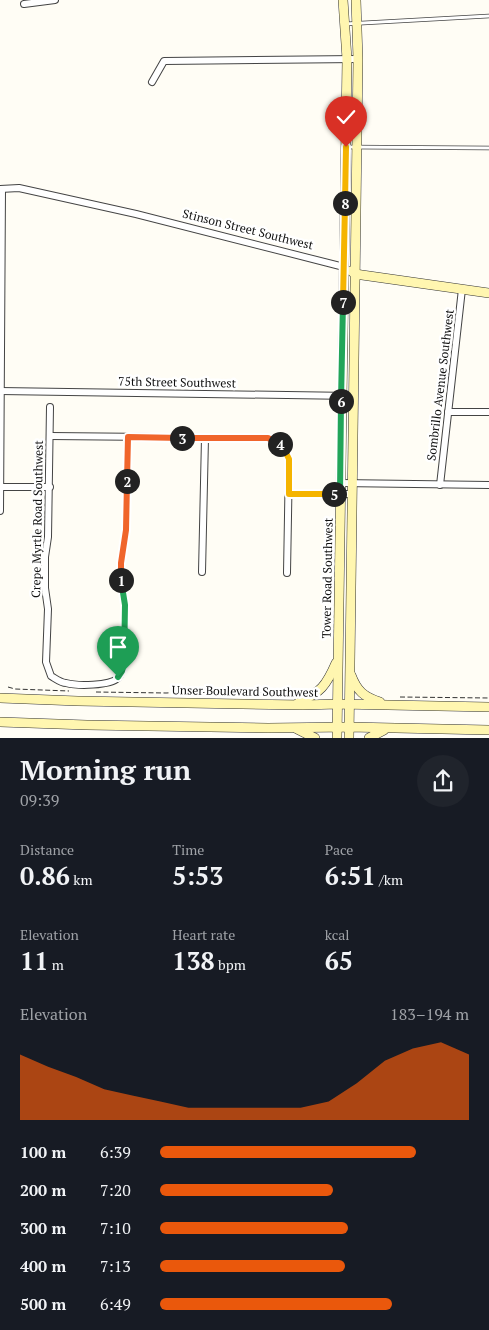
<!DOCTYPE html>
<html lang="en">
<head>
<meta charset="utf-8">
<style>
  :root { --surface:#171b24; --page:#20242c; --text:#f1f3f6; --muted:#9ea1a6; --accent:#ea580c }
  body { margin:0; font-family:"PT Serif",serif; background:var(--page); color:var(--text); height:100vh; display:flex; flex-direction:column; font-size:19px; white-space:nowrap }
  * { box-sizing:border-box; margin:0 }
  p { font-size:16px; color:var(--muted) }
  .icon { flex:none; width:28px; height:28px; fill:none; stroke:currentColor; stroke-width:2; stroke-linecap:round; stroke-linejoin:round }
  .map { position:relative; height:738px; overflow:hidden }
  .details { display:flex; flex-direction:column; background:var(--surface); flex:1 }
  .details>* { flex:none }
  .pin { position:absolute; display:grid; place-items:center; width:42px; height:42px; color:#fff; margin:-51px -21px; border-radius:50% 50% 50% 0; rotate:-45deg; box-shadow:0 0 5px #0007 }
  .pin .icon { rotate:45deg }
  .km { position:absolute; width:25px; height:25px; margin:-12px; border-radius:50%; background:#222; color:#fff; font-size:14px; line-height:25px; text-align:center }
  .round { display:grid; place-items:center; flex:none; width:52px; height:52px; border-radius:26px; background:var(--page) }
  .head { display:flex; align-items:center; justify-content:space-between; height:85px; padding:0 20px }
  h1 { font-size:28px; font-weight:600; line-height:38px }
  .metrics { display:grid; grid-template-columns:repeat(3,1fr); gap:8px; height:85px; padding:5px 20px }
  .metrics div { display:grid; align-content:center }
  .metrics b { font-size:25px; font-weight:600 }
  .metrics small { font-size:14px; font-weight:400 }
  .metrics p { font-size:14px }
  .chart { height:140px; padding:10px 20px }
  .chart p { display:flex; justify-content:space-between }
  .chart svg { width:100%; height:90px; margin-top:5px; fill:var(--accent); opacity:.7 }
  ul { padding:0 20px; list-style:none; font-size:16px }
  li { display:grid; grid-template-columns:80px 60px 1fr; align-items:center; height:38px }
  li i { height:12px; border-radius:6px; background:var(--accent) }
  .map>svg:first-child { display:block }
  .lines { fill:none; stroke-linecap:round; stroke-linejoin:round }
  .lane-casing { stroke:#444; stroke-width:4.5 }
  .street-casing { stroke:#444; stroke-width:8 }
  .secondary-casing { stroke:#333; stroke-width:10 }
  .path { stroke:#333; stroke-width:1; stroke-dasharray:5 2.5; stroke-linecap:butt }
  .lane { stroke:#fff; stroke-width:3 }
  .street { stroke:#fff; stroke-width:6 }
  .secondary { stroke:#fff6b0; stroke-width:9 }
  .split-1-casing { stroke:#fff; stroke-width:10 }
  .split-2-casing { stroke:#fff; stroke-width:10 }
  .split-3-casing { stroke:#fff; stroke-width:10 }
  .split-4-casing { stroke:#fff; stroke-width:10 }
  .split-5-casing { stroke:#fff; stroke-width:10 }
  .split-6-casing { stroke:#fff; stroke-width:10 }
  .split-7-casing { stroke:#fff; stroke-width:10 }
  .split-8-casing { stroke:#fff; stroke-width:10 }
  .split-9-casing { stroke:#fff; stroke-width:10 }
  .split-1 { stroke:#22a559; stroke-width:6 }
  .split-2 { stroke:#f0652b; stroke-width:6 }
  .split-3 { stroke:#f0652b; stroke-width:6 }
  .split-4 { stroke:#f0652b; stroke-width:6 }
  .split-5 { stroke:#f5b400; stroke-width:6 }
  .split-6 { stroke:#22a559; stroke-width:6 }
  .split-7 { stroke:#22a559; stroke-width:6 }
  .split-8 { stroke:#f5b400; stroke-width:6 }
  .split-9 { stroke:#f5b400; stroke-width:6 }
  .labels { text-anchor:middle; dominant-baseline:central; stroke-width:5; stroke-linejoin:round; paint-order:stroke }
  .street-label { font-size:12px; fill:#111; stroke:#fff }
</style>
</head>
<body>
<div class="map">
<svg width="489" height="738" viewBox="0 0 489 738">
  <rect width="100%" height="100%" fill="#fffdf5"/>
  <g class="lines">
    <defs>
      <g id="lane">
        <path d="M345 24 489 16"/>
        <path d="M347 147 489 148"/>
      </g>
      <g id="street">
        <path d="M24 4 55 0"/>
        <path d="M152 82 164 61 358 59"/>
        <path d="M0 189 19 188 136 214 344 267"/>
        <path d="M0 391 353 396"/>
        <path d="M50 407 48 537 45 557V588L48 609 46 662 51 676C56 679 61 683 66 683 77 686 110 686 118 678 122 674 123 668 124 663L125 605 121 579V563L126 530 128 437"/>
        <path d="M448 412H489"/>
        <path d="M50 436 268 438 282 445 289 459 287 573"/>
        <path d="M340 483 489 485"/>
        <path d="M440 485 462 289"/>
        <path d="M0 487H50"/>
        <path d="M289 494H352"/>
        <path d="M0 511 2 190"/>
        <path d="M202 572 205 438"/>
      </g>
      <g id="secondary">
        <path d="M351 271 355 274 489 293"/>
        <path d="M351 675C357 691 364 697 380 702"/>
        <path d="M0 698 78 701 303 705 338 704 489 707"/>
        <path d="M298 703C321 692 326 686 336 663"/>
        <path d="M0 722 87 725 268 728 349 727 489 730"/>
        <path d="M297 729 315 738"/>
        <path d="M337 738 347 59 343 0"/>
        <path d="M349 738 358 59 356 0"/>
        <path d="M369 738 384 730"/>
      </g>
    </defs>
    <use href="#lane" class="lane-casing"/>
    <use href="#street" class="street-casing"/>
    <use href="#secondary" class="secondary-casing"/>
    <g class="path">
      <path d="M8 687 15 689 69 691"/>
      <path d="M96 692 166 693 189 692 193 694 207 692 213 689 252 691 271 694 295 695"/>
      <path d="M400 697 489 698"/>
    </g>
    <use href="#lane" class="lane"/>
    <use href="#street" class="street"/>
    <use href="#secondary" class="secondary"/>
  </g>
  <g class="lines">
    <defs>
      <path id="split-1" d="M118 677 122 671 124 663 125 605 121 580"/>
      <path id="split-2" d="M121 580V563L126 530 127 481"/>
      <path id="split-3" d="M127 481 128 437 182 438"/>
      <path id="split-4" d="M182 438H268L280 444"/>
      <path id="split-5" d="M280 444 282 445 289 459V494H334"/>
      <path id="split-6" d="M334 494H340L341 401"/>
      <path id="split-7" d="M341 401 343 302"/>
      <path id="split-8" d="M343 302 345 203"/>
      <path id="split-9" d="M345 203 346 147"/>
    </defs>
    <use href="#split-1" class="split-1-casing"/>
    <use href="#split-2" class="split-2-casing"/>
    <use href="#split-3" class="split-3-casing"/>
    <use href="#split-4" class="split-4-casing"/>
    <use href="#split-5" class="split-5-casing"/>
    <use href="#split-6" class="split-6-casing"/>
    <use href="#split-7" class="split-7-casing"/>
    <use href="#split-8" class="split-8-casing"/>
    <use href="#split-9" class="split-9-casing"/>
    <use href="#split-1" class="split-1"/>
    <use href="#split-2" class="split-2"/>
    <use href="#split-3" class="split-3"/>
    <use href="#split-4" class="split-4"/>
    <use href="#split-5" class="split-5"/>
    <use href="#split-6" class="split-6"/>
    <use href="#split-7" class="split-7"/>
    <use href="#split-8" class="split-8"/>
    <use href="#split-9" class="split-9"/>
  </g>
  <g class="labels">
    <g class="street-label">
      <text transform="translate(248 229) rotate(14)">Stinson Street Southwest</text>
      <text transform="translate(177 382) rotate(1)">75th Street Southwest</text>
      <text transform="translate(440 385) rotate(-83)">Sombrillo Avenue Southwest</text>
      <text transform="translate(37 519) rotate(-89)">Crepe Myrtle Road Southwest</text>
      <text transform="translate(327 578) rotate(-89)">Tower Road Southwest</text>
      <text transform="translate(245 691) rotate(1)">Unser Boulevard Southwest</text>
    </g>
  </g>
</svg>
<div class="pin" style="left:118px;top:677px;background:#1e9e55"><svg class="icon" aria-label="arrive" viewBox="0 0 24 24"><path d="M6 21V4h12l-3 4 3 4H6"/></svg></div>
<div class="pin" style="left:346px;top:147px;background:#d93025"><svg class="icon" aria-label="check" viewBox="0 0 24 24"><path d="M5 12l5 5 9-10"/></svg></div>
<b class="km" style="left:121px;top:580px">1</b>
<b class="km" style="left:127px;top:481px">2</b>
<b class="km" style="left:182px;top:438px">3</b>
<b class="km" style="left:280px;top:444px">4</b>
<b class="km" style="left:334px;top:494px">5</b>
<b class="km" style="left:341px;top:401px">6</b>
<b class="km" style="left:343px;top:302px">7</b>
<b class="km" style="left:345px;top:203px">8</b>
</div>
<section class="details">
<div class="head"><div><h1>Morning run</h1><p>09:39</p></div><a class="round"><svg class="icon" aria-label="share" viewBox="0 0 24 24"><path d="M12 15V3M7 8l5-5 5 5M5 13v7h14v-7"/></svg></a></div>
<div class="metrics">
<div><p>Distance</p><b>0.86<small> km</small></b></div>
<div><p>Time</p><b>5:53</b></div>
<div><p>Pace</p><b>6:51<small> /km</small></b></div>
</div>
<div class="metrics">
<div><p>Elevation</p><b>11<small> m</small></b></div>
<div><p>Heart rate</p><b>138<small> bpm</small></b></div>
<div><p>kcal</p><b>65</b></div>
</div>
<div class="chart"><p><span>Elevation</span>183–194 m</p>
<svg viewBox="0 0 160 44" preserveAspectRatio="none"><path d="M0 44V12L10 18L20 23L30 29L40 32L50 35L60 38L70 38L80 38L90 38L100 38L110 35L120 26L130 15L140 9L150 6L160 12V44z"/></svg>
</div>
<ul>
<li><b>100 m</b>6:39<i style="width:83%"></i></li>
<li><b>200 m</b>7:20<i style="width:56%"></i></li>
<li><b>300 m</b>7:10<i style="width:61%"></i></li>
<li><b>400 m</b>7:13<i style="width:60%"></i></li>
<li><b>500 m</b>6:49<i style="width:75%"></i></li>
</ul>
</section>
</body>
</html>
